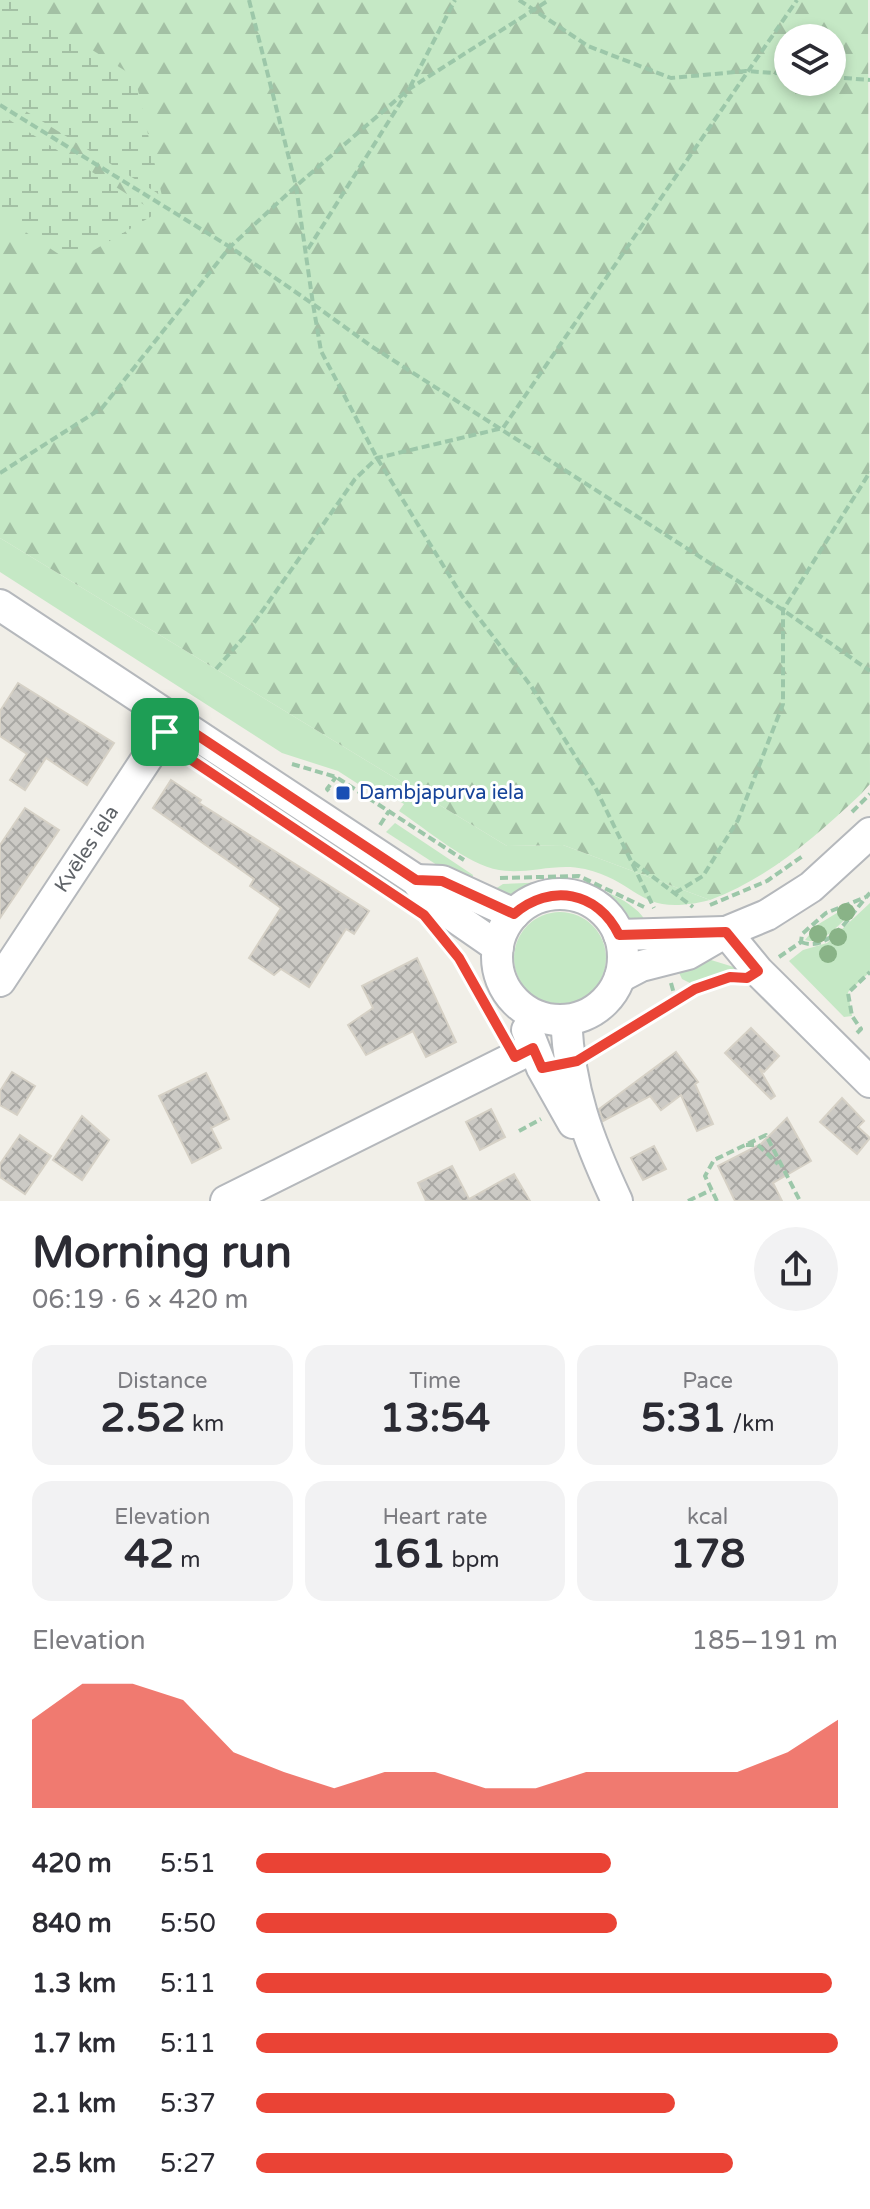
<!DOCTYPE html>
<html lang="en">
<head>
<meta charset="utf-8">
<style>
  :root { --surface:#fff; --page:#f2f2f3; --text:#2b2b33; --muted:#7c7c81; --accent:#ea4335 }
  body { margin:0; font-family:"Varela Round",sans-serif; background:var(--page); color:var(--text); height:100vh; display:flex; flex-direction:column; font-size:30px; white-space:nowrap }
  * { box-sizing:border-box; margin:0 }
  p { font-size:26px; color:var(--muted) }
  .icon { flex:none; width:44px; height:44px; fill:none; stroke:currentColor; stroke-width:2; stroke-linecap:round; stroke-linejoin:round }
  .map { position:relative; height:1201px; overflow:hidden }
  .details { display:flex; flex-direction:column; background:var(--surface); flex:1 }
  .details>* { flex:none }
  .controls { position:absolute; left:774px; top:24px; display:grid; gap:16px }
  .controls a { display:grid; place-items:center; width:72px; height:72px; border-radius:50%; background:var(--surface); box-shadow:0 4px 12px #0003; font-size:40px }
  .pin { position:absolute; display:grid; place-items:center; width:68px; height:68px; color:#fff; margin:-34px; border-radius:16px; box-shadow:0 4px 12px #0006 }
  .round { display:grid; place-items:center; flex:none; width:84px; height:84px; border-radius:42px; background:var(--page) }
  .overview { display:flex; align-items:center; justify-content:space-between; height:136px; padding:0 32px }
  h1 { font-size:44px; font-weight:700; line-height:60px }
  .stats { display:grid; grid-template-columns:repeat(3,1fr); gap:12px; height:136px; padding:8px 32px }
  .stats div { display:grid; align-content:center; border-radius:20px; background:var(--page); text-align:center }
  .stats b { font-size:40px; font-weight:700 }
  .stats small { font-size:22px; font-weight:400 }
  .stats p { font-size:22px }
  .chart { height:224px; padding:16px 32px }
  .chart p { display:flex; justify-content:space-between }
  .chart svg { width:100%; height:144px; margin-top:8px; fill:var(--accent); opacity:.7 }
  ul { padding:0 32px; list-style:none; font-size:26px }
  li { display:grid; grid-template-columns:128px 96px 1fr; align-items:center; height:60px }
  li i { height:20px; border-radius:10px; background:var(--accent) }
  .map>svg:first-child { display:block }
  .grass { fill:#c5e8c5 }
  .forest { fill:url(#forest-firs); fill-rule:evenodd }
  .wetland { fill:url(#wetland-marsh) }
  .building { fill:url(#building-cross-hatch); stroke:#d6d1c6; stroke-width:2 }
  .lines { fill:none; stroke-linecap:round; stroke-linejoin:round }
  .minor-casing { stroke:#b5b8bc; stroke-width:34 }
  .path { stroke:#9cc7a9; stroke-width:4; stroke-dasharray:8 4; stroke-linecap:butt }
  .minor { stroke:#fff; stroke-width:30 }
  .tree { fill:#89b387 }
  .route-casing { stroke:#fff; stroke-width:16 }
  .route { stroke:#ea4335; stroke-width:10 }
  .transit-dot { fill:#1a4fb4; stroke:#fff; stroke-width:3 }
  .labels { text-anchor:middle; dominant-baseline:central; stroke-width:6; stroke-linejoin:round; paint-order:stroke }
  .transit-label { font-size:20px; fill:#164399; stroke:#fff; text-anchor:start }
  .street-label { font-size:20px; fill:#5f6368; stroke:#fff }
</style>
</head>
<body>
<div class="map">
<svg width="870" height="1201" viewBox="0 0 870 1201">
  <defs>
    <pattern id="forest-firs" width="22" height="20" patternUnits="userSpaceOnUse" patternTransform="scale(2)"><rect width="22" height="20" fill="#c5e8c5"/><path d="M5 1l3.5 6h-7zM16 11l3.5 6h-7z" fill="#a3c0a4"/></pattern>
    <pattern id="wetland-marsh" width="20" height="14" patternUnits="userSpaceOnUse" patternTransform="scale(2)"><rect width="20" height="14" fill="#c5e8c5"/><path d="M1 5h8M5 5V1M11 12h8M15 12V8" fill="none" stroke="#a3c0a4"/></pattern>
    <pattern id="building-cross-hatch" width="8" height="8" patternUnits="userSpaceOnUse" patternTransform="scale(2)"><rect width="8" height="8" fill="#cccac5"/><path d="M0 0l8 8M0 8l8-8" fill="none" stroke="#a9a8a4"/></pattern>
  </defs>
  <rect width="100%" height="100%" fill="#f1efe8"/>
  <g class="grass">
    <path d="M0 538 507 846 563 845 710 900C638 918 642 883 585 869 556 862 527 875 499 870 468 865 426 829 399 811L404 804 387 794 383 800 338 771 282 753 0 572Z"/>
    <path d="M395 823 473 875 471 887 386 832Z"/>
    <path d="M571 881C593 885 638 901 647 924 642 923 633 924 628 922 610 915 604 893 577 887 542 879 528 903 492 891L503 884Z"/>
    <path d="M870 903V972L848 992 852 1016 844 1017 789 961 803 950 827 943Z"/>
    <path d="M850 905 854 910C841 922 824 946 805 940L817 925Z"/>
    <circle cx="560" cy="958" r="46"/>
    <path d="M711 960 737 968 692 984 682 979 676 966Z"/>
  </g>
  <path class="forest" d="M0 0H868L870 784 860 795C814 838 770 877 710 900L563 845 507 846 0 538ZM788 38H832V82H788Z"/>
  <g class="wetland">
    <path d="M0 0H13L135 77 162 196 0 95Z"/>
    <path d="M0 114 157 213 72 263 0 215Z"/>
  </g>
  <g class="building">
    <path d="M18 683 114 743 87 785 46 758 25 790 10 780 27 754 0 736V711Z"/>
    <path d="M171 780 201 800 199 803 369 911 354 934 346 929 309 987 281 969 274 975 249 958 281 908 250 886 254 879 153 808Z"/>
    <path d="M25 808 59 830 0 918V845Z"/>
    <path d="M417 958 456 1042 426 1057 413 1031 366 1055 348 1025 373 1008 362 986Z"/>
    <path d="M751 1028 779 1056 764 1072 759 1068 775 1096 771 1099 725 1053Z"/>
    <path d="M676 1052 698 1082 695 1084 713 1124 697 1131 681 1095 661 1110 650 1096 603 1121 599 1109Z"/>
    <path d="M12 1072 35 1086 17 1115 0 1105V1091Z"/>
    <path d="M206 1073 229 1119 211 1128 221 1148 192 1163 159 1096Z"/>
    <path d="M842 1098 864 1121 858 1127 870 1138 857 1154 820 1122Z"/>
    <path d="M491 1109 505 1137 480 1150 466 1122Z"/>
    <path d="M82 1116 109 1140 82 1180 53 1160Z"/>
    <path d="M787 1118 811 1161 773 1183 782 1201H735L718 1166 761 1144Z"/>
    <path d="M20 1135 51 1156 25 1194 0 1177V1164Z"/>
    <path d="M654 1146 666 1169 643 1180 631 1158Z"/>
    <path d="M452 1166 469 1199 514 1174 530 1201H426L418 1183Z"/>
  </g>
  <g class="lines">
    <defs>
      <g id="minor">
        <path d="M0 605 416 880 433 902 498 947"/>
        <path d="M416 880 442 881 514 914"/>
        <circle cx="560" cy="957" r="63"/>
        <path d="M726 932 758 971 870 1082"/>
        <path d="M619 935 724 932"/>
        <path d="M620 977 641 966 688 954 726 932 767 915 811 887 870 833"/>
        <path id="s1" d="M0 981 173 719"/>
        <path d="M566 1020C570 1091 587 1137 617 1201"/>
        <path d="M527 1030 542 1068 573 1123"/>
        <path d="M226 1201 533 1048"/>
      </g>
    </defs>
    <use href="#minor" class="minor-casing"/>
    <g class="path">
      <path d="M249 0 296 186 313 304 371 346 783 610 870 671"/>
      <path d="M519 0 588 46 671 78 746 71 788 74"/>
      <path d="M832 77 870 80"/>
      <path d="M410 87 455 0"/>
      <path d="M0 105 230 247 313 304 321 351 377 458 462 596 531 686 596 789 654 908"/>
      <path d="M308 249 406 94"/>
      <path d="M0 473 102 408 230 247 296 186 409 89 549 0"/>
      <path d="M216 669 244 637 355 479 377 458 503 428 797 0"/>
      <path d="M292 764 336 777 464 860"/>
      <path d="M329 791 327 789 336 777"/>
      <path d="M852 812 870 794"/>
      <path d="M380 825 389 811"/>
      <path d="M633 862 693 907"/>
      <path d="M500 878 579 876 644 907"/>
      <path d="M675 893 703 876 738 820 783 704V610L870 472"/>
      <path d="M710 905 767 881 804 855"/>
      <path d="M801 942C831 954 853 910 870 893"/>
      <path d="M453 949 500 1032"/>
      <path d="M779 957 801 942 802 934 826 913 866 897"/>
      <path d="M671 983 676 1001"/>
      <path d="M857 1033 861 1029 852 1016 848 993 870 972"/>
      <path d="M596 1050 695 989 729 978"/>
      <path d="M519 1131 541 1119"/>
      <path d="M746 1145H758L778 1164"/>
      <path d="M688 1201 711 1190"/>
      <path d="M717 1201 705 1176 714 1160 766 1135 800 1201"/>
    </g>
    <use href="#minor" class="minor"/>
  </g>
  <g class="tree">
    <circle cx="846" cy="912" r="9"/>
    <circle cx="818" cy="934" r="9"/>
    <circle cx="838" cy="937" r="9"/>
    <circle cx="828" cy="954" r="9"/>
  </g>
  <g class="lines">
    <defs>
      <path id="route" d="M173 719 416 880 442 881 514 914C550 883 598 891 619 935L726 932 758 971 747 978 730 977 695 989 577 1061 542 1068 533 1048 515 1057 459 958 424 915 160 739Z"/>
    </defs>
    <use href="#route" class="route-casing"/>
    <use href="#route" class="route"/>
  </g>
  <rect class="transit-dot" x="335" y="785" width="16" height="16" rx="4"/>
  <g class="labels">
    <g class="transit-label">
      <text x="359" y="793">Dambjapurva iela</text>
    </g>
    <g class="street-label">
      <text stroke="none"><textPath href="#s1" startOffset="158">Kvēles iela</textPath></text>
    </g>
  </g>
</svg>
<div class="controls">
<a><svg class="icon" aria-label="layers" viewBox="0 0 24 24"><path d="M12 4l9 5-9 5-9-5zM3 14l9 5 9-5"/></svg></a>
</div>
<div class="pin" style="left:165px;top:732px;background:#1e9e55"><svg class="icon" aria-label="arrive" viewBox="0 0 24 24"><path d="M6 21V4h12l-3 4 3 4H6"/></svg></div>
</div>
<section class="details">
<div class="overview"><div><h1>Morning run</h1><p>06:19 · 6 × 420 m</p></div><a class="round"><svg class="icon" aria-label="share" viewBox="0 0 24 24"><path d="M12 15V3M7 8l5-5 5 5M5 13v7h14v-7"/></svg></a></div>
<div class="stats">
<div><p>Distance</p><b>2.52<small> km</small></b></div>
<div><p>Time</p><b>13:54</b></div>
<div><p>Pace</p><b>5:31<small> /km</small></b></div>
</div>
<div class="stats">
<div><p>Elevation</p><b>42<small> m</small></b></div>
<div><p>Heart rate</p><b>161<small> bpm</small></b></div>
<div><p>kcal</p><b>178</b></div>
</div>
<div class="chart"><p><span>Elevation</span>185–191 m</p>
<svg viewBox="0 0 160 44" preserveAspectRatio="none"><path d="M0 44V17L10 6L20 6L30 11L40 27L50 33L60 38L70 33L80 33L90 38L100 38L110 33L120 33L130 33L140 33L150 27L160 17V44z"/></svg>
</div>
<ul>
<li><b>420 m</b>5:51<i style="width:61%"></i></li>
<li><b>840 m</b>5:50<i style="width:62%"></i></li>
<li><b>1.3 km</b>5:11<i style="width:99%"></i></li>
<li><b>1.7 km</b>5:11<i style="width:100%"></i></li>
<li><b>2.1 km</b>5:37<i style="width:72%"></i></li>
<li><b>2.5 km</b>5:27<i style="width:82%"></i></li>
</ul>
</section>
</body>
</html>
